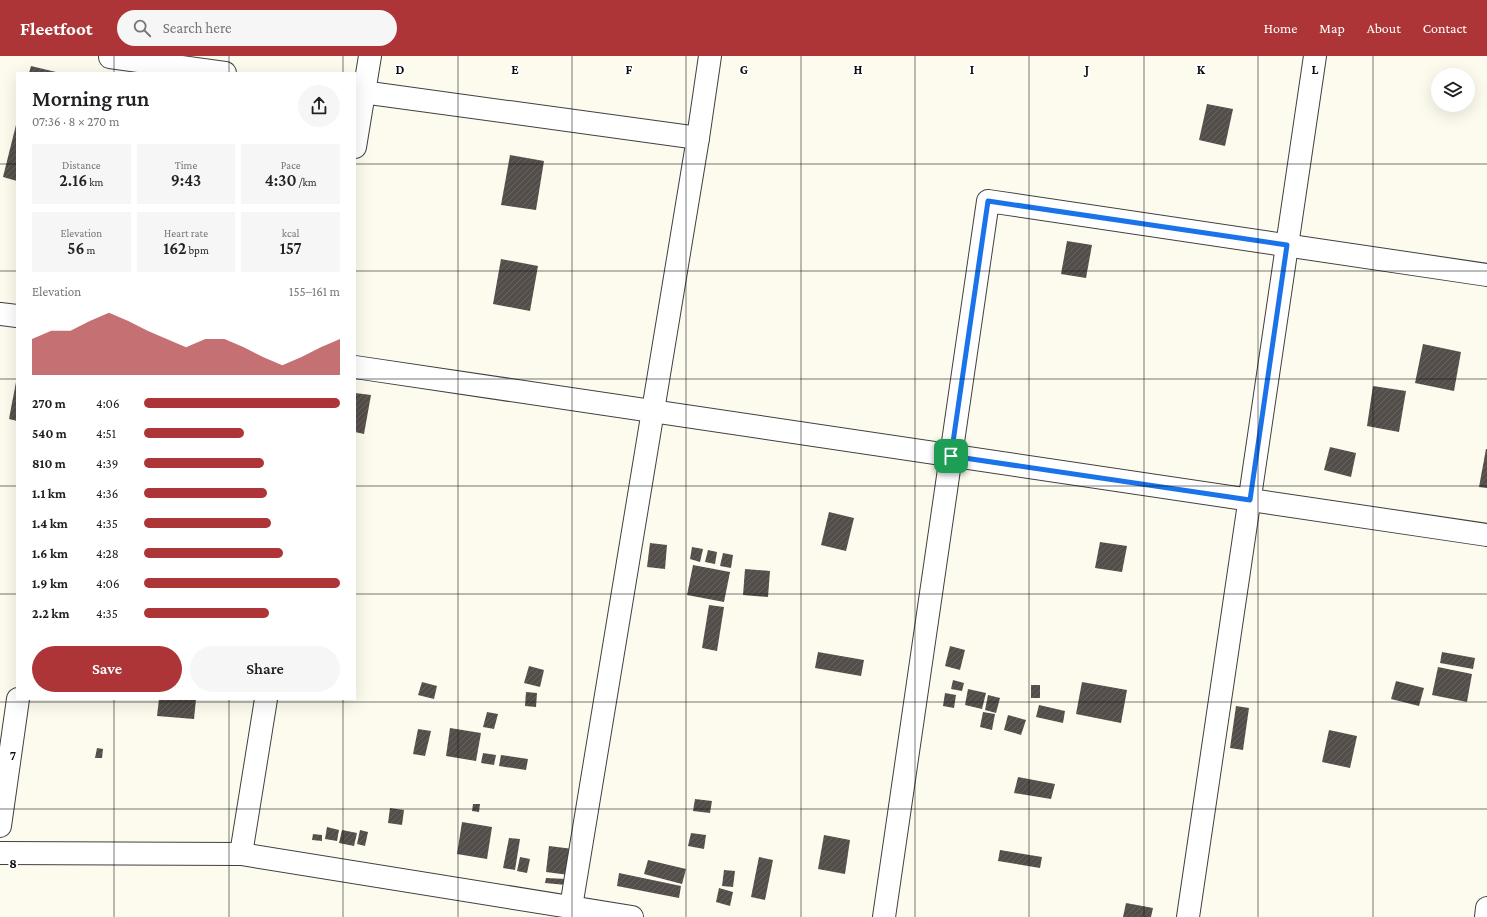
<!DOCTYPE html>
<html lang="en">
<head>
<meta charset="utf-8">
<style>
  :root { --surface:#fff; --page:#f6f6f6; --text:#202124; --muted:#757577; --accent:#ad3537 }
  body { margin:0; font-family:"Crimson Pro",serif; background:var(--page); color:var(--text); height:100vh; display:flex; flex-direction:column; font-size:15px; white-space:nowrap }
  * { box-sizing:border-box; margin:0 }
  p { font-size:13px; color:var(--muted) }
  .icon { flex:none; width:22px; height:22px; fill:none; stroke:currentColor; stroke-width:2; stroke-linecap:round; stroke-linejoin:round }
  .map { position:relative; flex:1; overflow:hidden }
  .drawer { position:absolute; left:16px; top:16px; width:340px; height:628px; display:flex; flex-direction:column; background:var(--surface); border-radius:0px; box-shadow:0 4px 16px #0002 }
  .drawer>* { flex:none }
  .fabs { position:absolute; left:1431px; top:12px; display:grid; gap:8px }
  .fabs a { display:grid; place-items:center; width:44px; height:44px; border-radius:50%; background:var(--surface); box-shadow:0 4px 16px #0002; font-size:20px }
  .pin { position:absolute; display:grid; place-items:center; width:34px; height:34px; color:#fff; margin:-17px; border-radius:8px; box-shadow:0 2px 6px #0006 }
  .round { display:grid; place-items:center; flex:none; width:42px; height:42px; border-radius:21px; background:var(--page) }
  .head { display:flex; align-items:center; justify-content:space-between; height:68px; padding:0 16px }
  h1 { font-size:22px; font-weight:600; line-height:30px }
  .metrics { display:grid; grid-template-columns:repeat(3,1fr); gap:6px; height:68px; padding:4px 16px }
  .metrics div { display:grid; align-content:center; border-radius:0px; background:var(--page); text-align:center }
  .metrics b { font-size:17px; font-weight:600 }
  .metrics small { font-size:11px; font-weight:400 }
  .metrics p { font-size:11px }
  .chart { height:112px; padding:8px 16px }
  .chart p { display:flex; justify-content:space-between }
  .chart svg { width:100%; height:72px; margin-top:4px; fill:var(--accent); opacity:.7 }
  .button { display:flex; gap:8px; margin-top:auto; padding:8px 16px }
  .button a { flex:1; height:46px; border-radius:24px; background:var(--accent); color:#fff; font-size:16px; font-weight:600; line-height:46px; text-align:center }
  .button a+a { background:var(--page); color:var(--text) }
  ul { padding:0 16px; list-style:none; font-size:13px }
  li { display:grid; grid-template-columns:64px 48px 1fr; align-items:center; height:30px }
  li i { height:10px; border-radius:5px; background:var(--accent) }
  header { display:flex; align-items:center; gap:24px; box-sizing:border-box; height:56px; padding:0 20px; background:var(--accent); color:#fff }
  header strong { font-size:19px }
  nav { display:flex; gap:22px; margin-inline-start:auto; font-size:14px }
  .search { width:280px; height:36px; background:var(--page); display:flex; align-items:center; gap:10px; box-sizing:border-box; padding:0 14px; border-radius:22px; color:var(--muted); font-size:15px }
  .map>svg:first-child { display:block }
  .building { fill:url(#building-hatch) }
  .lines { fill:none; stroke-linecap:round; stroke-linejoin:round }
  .street-casing { stroke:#404040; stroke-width:24 }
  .street { stroke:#fff; stroke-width:22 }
  .route-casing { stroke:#fff; stroke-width:8 }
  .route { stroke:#1a73e8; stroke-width:5 }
  .grid { fill:none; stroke:#0d0d0d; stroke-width:1; stroke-opacity:0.55 }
  .grid-label { font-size:13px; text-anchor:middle; font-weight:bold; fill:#0d0d0d; stroke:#fff; stroke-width:4; stroke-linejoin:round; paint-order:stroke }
</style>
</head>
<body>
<header>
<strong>Fleetfoot</strong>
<div class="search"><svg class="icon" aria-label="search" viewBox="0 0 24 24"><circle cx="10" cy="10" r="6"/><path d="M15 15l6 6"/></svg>Search here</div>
<nav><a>Home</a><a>Map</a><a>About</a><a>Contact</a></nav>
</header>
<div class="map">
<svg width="1487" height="861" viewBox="0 0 1487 861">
  <defs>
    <pattern id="building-hatch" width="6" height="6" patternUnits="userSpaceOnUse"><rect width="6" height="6" fill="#544e4a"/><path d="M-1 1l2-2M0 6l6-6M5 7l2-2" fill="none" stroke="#686360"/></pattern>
  </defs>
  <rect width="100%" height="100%" fill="#fdfbee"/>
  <g class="building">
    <path d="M31 10 56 16V17H29Z"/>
    <path d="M1207 48 1233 53 1225 90 1199 84Z"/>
    <path d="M16 69H17V125L3 121Z"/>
    <path d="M510 99 544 105 536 154 501 149Z"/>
    <path d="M1067 185 1092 189 1086 222 1061 218Z"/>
    <path d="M501 203 538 210 530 255 493 248Z"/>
    <path d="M1423 288 1461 296 1454 335 1415 327Z"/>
    <path d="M16 326H17V365L9 363Z"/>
    <path d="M1373 330 1406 335 1399 376 1367 370Z"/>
    <path d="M355 337 371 339 364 378 355 376Z"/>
    <path d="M1330 391 1356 397 1351 421 1324 414Z"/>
    <path d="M1486 393H1487V432L1479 431Z"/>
    <path d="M829 456 854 462 846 495 821 489Z"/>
    <path d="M1100 486 1127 490 1122 516 1095 512Z"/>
    <path d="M650 487 667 489 665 513 647 511Z"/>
    <path d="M692 491 703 493 700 506 690 503Z"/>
    <path d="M708 494 717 496 715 508 705 506Z"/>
    <path d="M723 497 733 499 731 512 720 510Z"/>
    <path d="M693 509 730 516 724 546 687 539Z"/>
    <path d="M745 513 770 515 768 541 743 539Z"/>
    <path d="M709 549 724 551 717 595 702 592Z"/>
    <path d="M950 590 965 594 960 614 945 610Z"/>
    <path d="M818 596 864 604 861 620 815 612Z"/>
    <path d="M1442 596 1475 602 1473 613 1440 607Z"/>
    <path d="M529 610 544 614 540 631 524 627Z"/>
    <path d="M1438 611 1472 618 1467 646 1432 639Z"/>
    <path d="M953 624 964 627 962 635 951 633Z"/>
    <path d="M1396 625 1424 632 1419 650 1391 643Z"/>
    <path d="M422 626 437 630 434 643 418 639Z"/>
    <path d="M1082 626 1127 634 1121 667 1076 658Z"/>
    <rect x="1031" y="629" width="9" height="13"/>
    <path d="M968 633 986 637 982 653 965 649Z"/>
    <path d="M526 636 537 637 536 651 525 650Z"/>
    <path d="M945 637 956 639 954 652 943 650Z"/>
    <path d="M988 639 1000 642 996 657 985 654Z"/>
    <path d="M159 643H196L194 663 157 660Z"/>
    <path d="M1039 649 1065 655 1063 667 1036 661Z"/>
    <path d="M1236 650 1249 652 1243 694 1230 692Z"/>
    <path d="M487 656 498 658 494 673 483 671Z"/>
    <path d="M983 656 995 658 992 674 980 671Z"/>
    <path d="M1008 659 1026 664 1021 679 1004 674Z"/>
    <path d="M450 672 481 677 476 705 446 700Z"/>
    <path d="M418 673 431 675 425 700 413 698Z"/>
    <path d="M1329 674 1357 680 1350 712 1322 706Z"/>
    <path d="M97 692 103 693 102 702H95Z"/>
    <path d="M483 697 496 699 494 709 481 707Z"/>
    <path d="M501 699 528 703 526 714 499 710Z"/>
    <path d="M1018 721 1055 728 1051 743 1014 737Z"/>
    <path d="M695 743 712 745 710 757 693 755Z"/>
    <path d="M473 748H480L479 756 472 755Z"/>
    <path d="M390 752 404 754 402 769 388 767Z"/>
    <path d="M462 766 492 771 487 803 457 798Z"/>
    <path d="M327 771 339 774 337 785 325 783Z"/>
    <path d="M342 774 357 777 354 790 339 787Z"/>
    <path d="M360 774 368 776 365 790 357 788Z"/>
    <path d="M691 777 706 779 704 793 688 790Z"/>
    <path d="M313 778 322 779V785L312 784Z"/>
    <path d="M824 779 850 784 845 818 818 813Z"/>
    <path d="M509 782 520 783 515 814 503 812Z"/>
    <path d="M549 790 573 793 569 819 546 816Z"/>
    <path d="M1000 794 1042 801 1040 812 998 805Z"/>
    <path d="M520 801 530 803 527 817 517 815Z"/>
    <path d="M759 801 773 804 765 844 751 841Z"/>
    <path d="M648 804 686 813 682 828 644 818Z"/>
    <path d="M724 814 735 815 733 831 722 830Z"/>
    <path d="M619 817 681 830 679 842 617 830Z"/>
    <path d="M546 822 567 823 566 829 545 827Z"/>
    <path d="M719 832 733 836 730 850 716 846Z"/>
    <path d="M1126 847 1153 852 1151 861H1123Z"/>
  </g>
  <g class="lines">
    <defs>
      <g id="street">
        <path d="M110 1 225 17"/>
        <path d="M355 35 698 82"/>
        <path d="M355 91 370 0"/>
        <path d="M0 258 17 260"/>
        <path d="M355 311 1487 479"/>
        <path d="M0 770 18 643"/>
        <path d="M0 797 241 798 632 861"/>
        <path d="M241 798 266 643"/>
        <path d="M571 851 698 82 710 0"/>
        <path d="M884 861 988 145 1487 219"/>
        <path d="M1188 861 1315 0"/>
        <path d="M1486 861 1487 852"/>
      </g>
    </defs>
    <use href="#street" class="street-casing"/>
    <use href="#street" class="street"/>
  </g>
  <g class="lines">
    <defs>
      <path id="route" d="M988 145 1287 189 1250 444 951 400Z"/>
    </defs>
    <use href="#route" class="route-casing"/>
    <use href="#route" class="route"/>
  </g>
  <path class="grid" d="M114 0V17M229 0V17M343 0V17M458 0V861M572 0V861M686 0V861M801 0V861M915 0V861M1029 0V861M1144 0V861M1258 0V861M1373 0V861M0 108H17M355 108H1487M0 215H17M355 215H1487M0 323H17M355 323H1487M0 430H17M355 430H1487M0 538H17M355 538H1487M114 643V861M229 643V861M343 643V861M0 646H1487M0 753H1487"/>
  <g class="grid-label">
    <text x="400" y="18">D</text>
    <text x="515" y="18">E</text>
    <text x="629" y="18">F</text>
    <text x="744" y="18">G</text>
    <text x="858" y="18">H</text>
    <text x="972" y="18">I</text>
    <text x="1087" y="18">J</text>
    <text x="1201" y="18">K</text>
    <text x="1315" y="18">L</text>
    <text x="13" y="704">7</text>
    <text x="13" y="812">8</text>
  </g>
</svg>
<div class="fabs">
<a><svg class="icon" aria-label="layers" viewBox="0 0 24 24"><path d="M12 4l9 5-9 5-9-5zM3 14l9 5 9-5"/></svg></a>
</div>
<div class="pin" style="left:951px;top:400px;background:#1e9e55"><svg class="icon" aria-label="arrive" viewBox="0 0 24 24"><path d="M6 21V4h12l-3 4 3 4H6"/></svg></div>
<section class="drawer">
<div class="head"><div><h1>Morning run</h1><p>07:36 · 8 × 270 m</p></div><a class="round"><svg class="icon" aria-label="share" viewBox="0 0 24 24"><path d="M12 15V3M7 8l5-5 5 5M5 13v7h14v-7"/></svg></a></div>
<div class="metrics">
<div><p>Distance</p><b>2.16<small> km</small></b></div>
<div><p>Time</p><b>9:43</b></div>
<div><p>Pace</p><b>4:30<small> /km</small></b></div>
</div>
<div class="metrics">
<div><p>Elevation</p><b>56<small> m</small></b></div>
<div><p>Heart rate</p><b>162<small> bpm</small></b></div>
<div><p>kcal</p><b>157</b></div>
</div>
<div class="chart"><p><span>Elevation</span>155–161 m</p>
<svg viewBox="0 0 160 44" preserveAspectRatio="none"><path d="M0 44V22L10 17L20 17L30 11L40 6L50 11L60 17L70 22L80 27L90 22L100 22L110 27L120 33L130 38L140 33L150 27L160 22V44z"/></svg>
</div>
<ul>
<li><b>270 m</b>4:06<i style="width:100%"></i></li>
<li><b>540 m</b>4:51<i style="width:51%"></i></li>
<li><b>810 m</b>4:39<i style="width:61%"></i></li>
<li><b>1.1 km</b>4:36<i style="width:63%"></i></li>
<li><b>1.4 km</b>4:35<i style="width:65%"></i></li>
<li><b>1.6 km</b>4:28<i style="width:71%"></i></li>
<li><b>1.9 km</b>4:06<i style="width:100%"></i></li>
<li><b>2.2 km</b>4:35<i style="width:64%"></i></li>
</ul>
<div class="button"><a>Save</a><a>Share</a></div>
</section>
</div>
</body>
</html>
